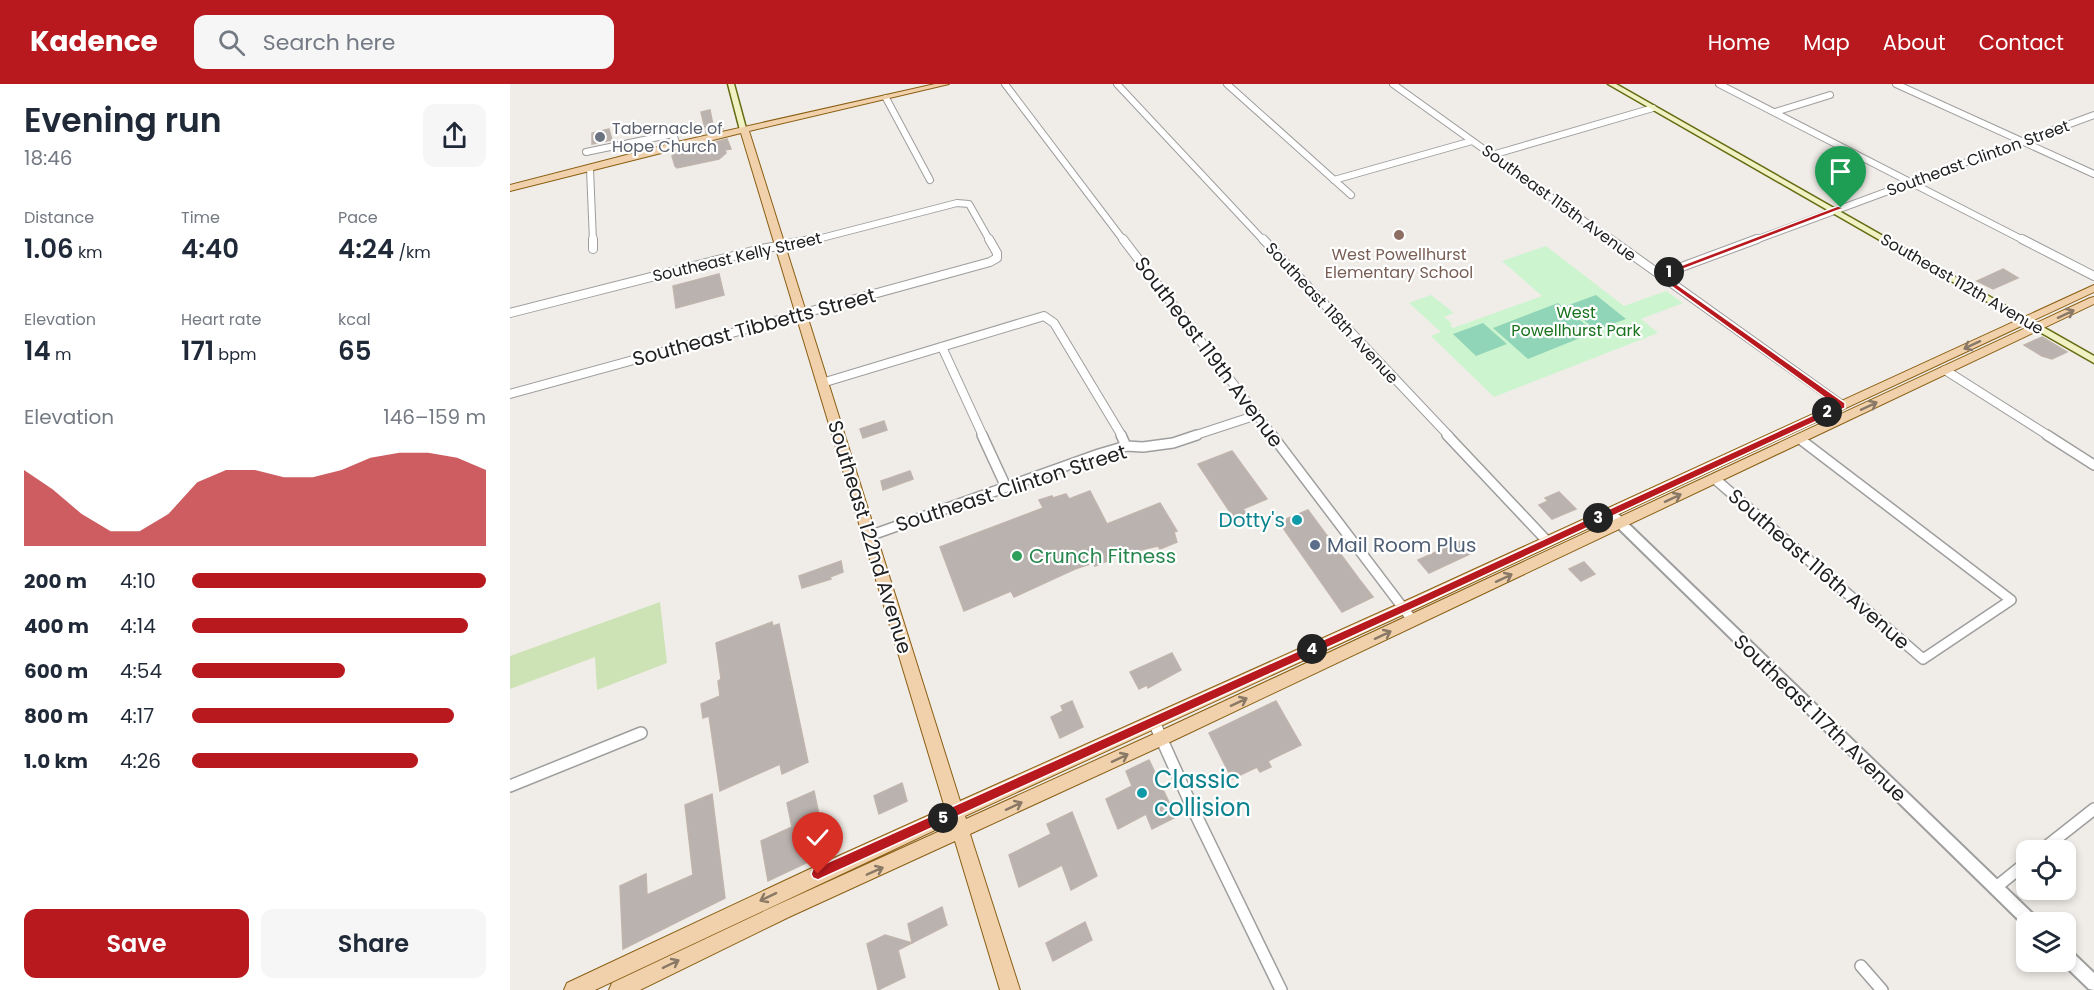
<!DOCTYPE html>
<html lang="en">
<head>
<meta charset="utf-8">
<style>
  :root { --surface:#fff; --page:#f6f6f7; --text:#1f2937; --muted:#747a83; --accent:#b8191e }
  body { margin:0; font-family:Poppins,sans-serif; background:var(--page); color:var(--text); height:100vh; display:flex; flex-direction:column; font-size:22px; white-space:nowrap }
  * { box-sizing:border-box; margin:0 }
  p { font-size:20px; color:var(--muted) }
  .icon { flex:none; width:33px; height:33px; fill:none; stroke:currentColor; stroke-width:2; stroke-linecap:round; stroke-linejoin:round }
  .map { position:relative; flex:1; overflow:hidden }
  .sheet { display:flex; flex-direction:column; background:var(--surface); width:510px }
  .sheet>* { flex:none }
  .controls { position:absolute; left:1506px; top:756px; display:grid; gap:12px }
  .controls a { display:grid; place-items:center; width:60px; height:60px; border-radius:12px; background:var(--surface); box-shadow:0 3px 9px #0003; font-size:30px }
  .pin { position:absolute; display:grid; place-items:center; width:51px; height:51px; color:#fff; margin:-62px -26px; border-radius:50% 50% 50% 0; rotate:-45deg; box-shadow:0 0 6px #0007 }
  .pin .icon { rotate:45deg }
  .km { position:absolute; width:30px; height:30px; margin:-15px; border-radius:50%; background:#222; color:#fff; font-size:16px; line-height:30px; text-align:center }
  .round { display:grid; place-items:center; flex:none; width:63px; height:63px; border-radius:12px; background:var(--page) }
  .head { display:flex; align-items:center; justify-content:space-between; height:102px; padding:0 24px }
  h1 { font-size:33px; font-weight:600; line-height:45px }
  .figures { display:grid; grid-template-columns:repeat(3,1fr); gap:9px; height:102px; padding:6px 24px }
  .figures div { display:grid; align-content:center }
  .figures b { font-size:26px; font-weight:600 }
  .figures small { font-size:16px; font-weight:400 }
  .figures p { font-size:16px }
  .chart { height:168px; padding:12px 24px }
  .chart p { display:flex; justify-content:space-between }
  .chart svg { width:100%; height:108px; margin-top:6px; fill:var(--accent); opacity:.7 }
  .button { display:flex; gap:12px; margin-top:auto; padding:12px 24px }
  .button a { flex:1; height:69px; border-radius:12px; background:var(--accent); color:#fff; font-size:24px; font-weight:600; line-height:69px; text-align:center }
  .button a+a { background:var(--page); color:var(--text) }
  ul { padding:0 24px; list-style:none; font-size:20px }
  li { display:grid; grid-template-columns:96px 72px 1fr; align-items:center; height:45px }
  li i { height:15px; border-radius:8px; background:var(--accent) }
  header { display:flex; align-items:center; gap:36px; box-sizing:border-box; height:84px; padding:0 30px; background:var(--accent); color:#fff }
  header strong { font-size:28px }
  nav { display:flex; gap:33px; margin-inline-start:auto; font-size:21px }
  .search { width:420px; height:54px; background:var(--page); display:flex; align-items:center; gap:15px; box-sizing:border-box; padding:0 21px; border-radius:12px; color:var(--muted); font-size:22px }
  main { display:flex; flex:1; min-height:0 }
  .map>svg:first-child { display:block }
  .grass { fill:#cde3b5 }
  .park { fill:#ccf4ce }
  .pitch { fill:#91d5b8 }
  .building { fill:#b9b2ae; stroke:#c0b4ac; stroke-width:1.5 }
  .lines { fill:none; stroke-linecap:round; stroke-linejoin:round }
  .minor-far3-casing { stroke:#9e9e9e; stroke-width:8 }
  .minor-far2-casing { stroke:#9e9e9e; stroke-width:10 }
  .minor-far1-casing { stroke:#9e9e9e; stroke-width:12 }
  .minor-casing { stroke:#9e9e9e; stroke-width:14 }
  .tertiary-casing { stroke:#9e9e9e; stroke-width:4 }
  .secondary-casing { stroke:#656c13; stroke-width:3 }
  .primary-casing { stroke:#8a5f13; stroke-width:2 }
  .minor-far3 { stroke:#fff; stroke-width:6 }
  .minor-far2 { stroke:#fff; stroke-width:8 }
  .minor-far1 { stroke:#fff; stroke-width:9 }
  .minor { stroke:#fff; stroke-width:11 }
  .tertiary { fill:#fff; fill-rule:evenodd }
  .secondary { fill:#f1f2c4; fill-rule:evenodd }
  .primary { fill:#f1d1ac; fill-rule:evenodd }
  .oneway { stroke:#897966 }
  .route { fill:#b8191e; stroke:#fff; stroke-width:1.5 }
  .worship-dot { fill:#6b7280; stroke:#fff; stroke-width:2 }
  .education-dot { fill:#8d6e63; stroke:#fff; stroke-width:2 }
  .culture-dot { fill:#0f9aa8; stroke:#fff; stroke-width:2 }
  .service-dot { fill:#5c6f8a; stroke:#fff; stroke-width:2 }
  .leisure-dot { fill:#2e9e5b; stroke:#fff; stroke-width:2 }
  .labels { text-anchor:middle; dominant-baseline:central; stroke-width:4.5; stroke-linejoin:round; paint-order:stroke }
  .far-worship-label { font-size:16px; fill:#5b616d; stroke:#fff; text-anchor:start }
  .far-street-label { font-size:16px; fill:#212121; stroke:#fff }
  .far-education-label { font-size:16px; fill:#785e54; stroke:#fff }
  .far-park-label { font-size:16px; fill:#1a731f; stroke:#fff }
  .street-label { font-size:20px; fill:#212121; stroke:#fff }
  .culture-label { font-size:20px; fill:#0d838f; stroke:#fff; text-anchor:end }
  .service-label { font-size:20px; fill:#4e5e75; stroke:#fff; text-anchor:start }
  .leisure-label { font-size:20px; fill:#27864d; stroke:#fff; text-anchor:start }
  .near-culture-label { font-size:24px; fill:#0d838f; stroke:#fff; text-anchor:start }
</style>
</head>
<body>
<header>
<strong>Kadence</strong>
<div class="search"><svg class="icon" aria-label="search" viewBox="0 0 24 24"><circle cx="10" cy="10" r="6"/><path d="M15 15l6 6"/></svg>Search here</div>
<nav><a>Home</a><a>Map</a><a>About</a><a>Contact</a></nav>
</header>
<main>
<section class="sheet">
<div class="head"><div><h1>Evening run</h1><p>18:46</p></div><a class="round"><svg class="icon" aria-label="share" viewBox="0 0 24 24"><path d="M12 15V3M7 8l5-5 5 5M5 13v7h14v-7"/></svg></a></div>
<div class="figures">
<div><p>Distance</p><b>1.06<small> km</small></b></div>
<div><p>Time</p><b>4:40</b></div>
<div><p>Pace</p><b>4:24<small> /km</small></b></div>
</div>
<div class="figures">
<div><p>Elevation</p><b>14<small> m</small></b></div>
<div><p>Heart rate</p><b>171<small> bpm</small></b></div>
<div><p>kcal</p><b>65</b></div>
</div>
<div class="chart"><p><span>Elevation</span>146–159 m</p>
<svg viewBox="0 0 160 44" preserveAspectRatio="none"><path d="M0 44V13L10 21L20 31L30 38L40 38L50 31L60 18L70 13L80 13L90 16L100 16L110 13L120 8L130 6L140 6L150 8L160 13V44z"/></svg>
</div>
<ul>
<li><b>200 m</b>4:10<i style="width:100%"></i></li>
<li><b>400 m</b>4:14<i style="width:94%"></i></li>
<li><b>600 m</b>4:54<i style="width:52%"></i></li>
<li><b>800 m</b>4:17<i style="width:89%"></i></li>
<li><b>1.0 km</b>4:26<i style="width:77%"></i></li>
</ul>
<div class="button"><a>Save</a><a>Share</a></div>
</section>
<div class="map">
<svg width="1584" height="906" viewBox="0 0 1584 906">
  <rect width="100%" height="100%" fill="#f0ede8"/>
  <path class="grass" d="M150 518 157 579 87 606 85 573 0 605V572Z"/>
  <path class="park" d="M1036 162 1114 222 1156 207 1173 219 1131 235 1148 249 984 313 921 252 931 248 899 219 921 211 944 229 934 233 943 240 940 241 943 244 1032 212 992 177Z"/>
  <g class="pitch">
    <path d="M1086 211 1116 235 1086 246 1056 222Z"/>
    <path d="M1048 219 1085 248 1018 275 983 244Z"/>
    <path d="M973 239 997 260 966 272 943 250Z"/>
  </g>
  <g class="building">
    <path d="M200 26 203 41 211 39 213 45 196 49 191 28Z"/>
    <path d="M99 45 102 56 82 60V49Z"/>
    <path d="M217 55 221 65 215 66 216 69 209 75 167 84 165 82 162 72 166 69Z"/>
    <path d="M1493 185 1508 194 1483 205 1467 197Z"/>
    <path d="M209 190 214 211 166 224 163 202Z"/>
    <path d="M1532 253 1557 268 1542 275 1532 272 1514 261Z"/>
    <path d="M374 337 377 346 353 354 350 345Z"/>
    <path d="M722 367 757 415 733 425 736 429 724 434 688 380Z"/>
    <path d="M400 387 403 395 373 406 371 397Z"/>
    <path d="M580 407 597 440 650 419 667 447 664 448 667 458 650 465 648 462 614 470 585 482 583 479 565 485 504 513 501 507 454 527 430 463 533 424 529 416 542 412 543 414 556 410 559 415Z"/>
    <path d="M1049 408 1066 425 1042 435 1029 421 1038 417 1035 414Z"/>
    <path d="M798 426 849 495 863 513 832 528 769 438Z"/>
    <path d="M951 457 962 469 919 489 908 476Z"/>
    <path d="M331 477 333 488 320 493 321 495 292 504 289 492Z"/>
    <path d="M1074 478 1085 490 1071 497 1059 485Z"/>
    <path d="M262 538 263 542 269 540 298 678 272 690 270 680 210 707 199 632 193 634 191 620 210 612 208 597 211 595 206 559Z"/>
    <path d="M662 569 671 586 638 604 637 601 629 605 620 588Z"/>
    <path d="M562 617 573 643 550 654 541 633 553 627 551 622Z"/>
    <path d="M766 617 791 661 758 677 761 683 750 688 747 683 722 695 699 649Z"/>
    <path d="M639 676 666 733 642 745 636 730 608 745 596 715 622 702 616 687Z"/>
    <path d="M392 699 397 717 369 730 364 712Z"/>
    <path d="M304 707 317 769 258 797 251 757 282 743 277 719Z"/>
    <path d="M202 710 215 814 113 865 110 802 136 790 137 811 183 791 175 721Z"/>
    <path d="M562 728 587 792 561 806 552 781 509 803 499 771 541 750 537 740Z"/>
    <path d="M432 823 437 841 402 859 398 840Z"/>
    <path d="M575 838 582 856 543 877 536 859Z"/>
    <path d="M375 851 402 859 388 866 395 893 368 906 357 860Z"/>
  </g>
  <g class="lines">
    <defs>
      <g id="minor-far3">
        <path d="M495 0 614 157"/>
        <path d="M607 0 754 157"/>
        <path d="M717 0 841 111"/>
        <path d="M883 0 1102 157"/>
        <path d="M1209 0 1515 157"/>
        <path d="M1386 0 1584 90"/>
        <path d="M376 14 420 96"/>
        <path d="M1265 28 1320 11"/>
        <path d="M76 68 163 50 167 61"/>
        <path d="M982 71 1143 24"/>
        <path d="M80 85 83 157"/>
        <path d="M824 96 962 57"/>
        <path d="M300 157 447 119 459 120 480 157"/>
        <path d="M1243 157 1584 31"/>
      </g>
      <g id="minor-far2">
        <path d="M83 155V165"/>
        <path d="M613 155 763 352"/>
        <path d="M753 155 939 352"/>
        <path d="M1100 155 1332 321"/>
        <path d="M1512 155 1584 192"/>
        <path d="M1150 191 1247 155"/>
        <path d="M0 229 251 165 306 155"/>
        <path d="M432 263 473 352"/>
        <path d="M1435 286 1539 352"/>
        <path d="M312 299 534 232 544 239 612 352"/>
        <path d="M0 310 480 178 487 174V169L479 155"/>
        <path d="M683 352 747 331"/>
      </g>
      <g id="minor-far1">
        <path d="M472 351 496 403"/>
        <path d="M611 351 616 362"/>
        <path d="M762 351 903 537"/>
        <path d="M937 351 1037 457"/>
        <path d="M1537 351 1584 381"/>
        <path d="M1205 395 1413 575 1501 516 1290 355"/>
        <path d="M359 452 589 370 616 362 633 363 663 359 687 351"/>
      </g>
      <g id="minor">
        <path d="M644 638 683 725 771 906"/>
        <path d="M0 702 131 649"/>
        <path d="M1532 766 1584 725"/>
        <path d="M1485 804 1516 779"/>
        <path d="M1351 882 1372 906"/>
      </g>
      <g id="tertiary">
        <path d="M1100 425 1104 426 1526 833 1528 838H1516V843L1096 432 1095 429Z"/>
        <path d="M1556 865 1561 867 1584 889V906L1579 905 1551 878H1556Z"/>
      </g>
      <g id="secondary">
        <path d="M218 0H224L237 48 230 46Z"/>
        <path d="M1098 0H1106L1584 272V279Z"/>
      </g>
      <path id="primary" d="M425 0H439L239 47 450 717 902 514 1584 201V208L912 522 455 732 456 735 646 649 1580 214 1584 213V220L658 659 460 750 510 906H490L445 757 279 833 130 906H99L102 899 267 821 441 742 440 739 85 906H54L57 899 302 784 435 724 231 49 0 107V101L167 58Z"/>
    </defs>
    <use href="#minor-far3" class="minor-far3-casing"/>
    <use href="#minor-far2" class="minor-far2-casing"/>
    <use href="#minor-far1" class="minor-far1-casing"/>
    <use href="#minor" class="minor-casing"/>
    <use href="#tertiary" class="tertiary-casing"/>
    <use href="#secondary" class="secondary-casing"/>
    <use href="#primary" class="primary-casing"/>
    <use href="#minor-far3" class="minor-far3"/>
    <use href="#minor-far2" class="minor-far2"/>
    <use href="#minor-far1" class="minor-far1"/>
    <use href="#minor" class="minor"/>
    <use href="#tertiary" class="tertiary"/>
    <use href="#secondary" class="secondary"/>
    <use href="#primary" class="primary"/>
  </g>
  <defs><path id="oneway-shaft" d="M-6 0H5M1.5-3L5.5 0L1.5 3" fill="none" stroke-width="1.6" stroke-linecap="round" stroke-linejoin="round" transform="scale(1.5)"/></defs>
  <g class="oneway">
    <use href="#oneway-shaft" transform="translate(1556 230) rotate(-25)"/>
    <use href="#oneway-shaft" transform="translate(1462 261) rotate(155)"/>
    <use href="#oneway-shaft" transform="translate(1359 322) rotate(-25)"/>
    <use href="#oneway-shaft" transform="translate(1163 414) rotate(-25)"/>
    <use href="#oneway-shaft" transform="translate(994 494) rotate(-25)"/>
    <use href="#oneway-shaft" transform="translate(873 551) rotate(-25)"/>
    <use href="#oneway-shaft" transform="translate(729 618) rotate(-25)"/>
    <use href="#oneway-shaft" transform="translate(610 674) rotate(-25)"/>
    <use href="#oneway-shaft" transform="translate(504 722) rotate(-25)"/>
    <use href="#oneway-shaft" transform="translate(365 787) rotate(-24)"/>
    <use href="#oneway-shaft" transform="translate(258 813) rotate(154)"/>
    <use href="#oneway-shaft" transform="translate(161 880) rotate(-26)"/>
  </g>
  <path class="route" d="M1328 122 1334 124 1155 192 1335 319V324L911 521 312 794 308 796 303 794 301 790 303 785 904 515 1325 321 1146 191Z"/>
  <circle class="worship-dot" cx="90" cy="53" r="6"/>
  <circle class="education-dot" cx="889" cy="151" r="6"/>
  <g class="culture-dot">
    <circle cx="787" cy="436" r="6"/>
    <circle cx="632" cy="709" r="6"/>
  </g>
  <circle class="service-dot" cx="805" cy="461" r="6"/>
  <circle class="leisure-dot" cx="507" cy="472" r="6"/>
  <g class="labels">
    <g class="far-worship-label">
      <text x="102" y="44">Tabernacle of<tspan x="102" dy="18">Hope Church</tspan></text>
    </g>
    <g class="far-street-label">
      <text transform="translate(1468 74) rotate(-20)">Southeast Clinton Street</text>
      <text transform="translate(1049 119) rotate(36)">Southeast 115th Avenue</text>
      <text transform="translate(227 173) rotate(-13)">Southeast Kelly Street</text>
      <text transform="translate(1452 200) rotate(30)">Southeast 112th Avenue</text>
      <text transform="translate(822 229) rotate(47)">Southeast 118th Avenue</text>
    </g>
    <g class="far-education-label">
      <text x="889" y="170">West Powellhurst<tspan x="889" dy="18">Elementary School</tspan></text>
    </g>
    <g class="far-park-label">
      <text x="1066" y="228">West<tspan x="1066" dy="18">Powellhurst Park</tspan></text>
    </g>
    <g class="street-label">
      <text transform="translate(244 243) rotate(-15)">Southeast Tibbetts Street</text>
      <text transform="translate(699 268) rotate(53)">Southeast 119th Avenue</text>
      <text transform="translate(501 404) rotate(-18)">Southeast Clinton Street</text>
      <text transform="translate(360 453) rotate(73)">Southeast 122nd Avenue</text>
      <text transform="translate(1309 485) rotate(41)">Southeast 116th Avenue</text>
      <text transform="translate(1310 634) rotate(44)">Southeast 117th Avenue</text>
    </g>
    <g class="culture-label">
      <text x="775" y="436">Dotty's</text>
    </g>
    <g class="service-label">
      <text x="817" y="461">Mail Room Plus</text>
    </g>
    <g class="leisure-label">
      <text x="519" y="472">Crunch Fitness</text>
    </g>
    <g class="near-culture-label">
      <text x="644" y="695">Classic<tspan x="644" dy="28">collision</tspan></text>
    </g>
  </g>
</svg>
<div class="controls">
<a><svg class="icon" aria-label="locate" viewBox="0 0 24 24"><circle cx="12" cy="12" r="6"/><path d="M12 2v4M12 18v4M2 12h4M18 12h4"/></svg></a>
<a><svg class="icon" aria-label="layers" viewBox="0 0 24 24"><path d="M12 4l9 5-9 5-9-5zM3 14l9 5 9-5"/></svg></a>
</div>
<div class="pin" style="left:1331px;top:124px;background:#1e9e55"><svg class="icon" aria-label="arrive" viewBox="0 0 24 24"><path d="M6 21V4h12l-3 4 3 4H6"/></svg></div>
<div class="pin" style="left:308px;top:790px;background:#d93025"><svg class="icon" aria-label="check" viewBox="0 0 24 24"><path d="M5 12l5 5 9-10"/></svg></div>
<b class="km" style="left:1159px;top:188px">1</b>
<b class="km" style="left:1317px;top:328px">2</b>
<b class="km" style="left:1088px;top:434px">3</b>
<b class="km" style="left:802px;top:565px">4</b>
<b class="km" style="left:433px;top:734px">5</b>
</div>
</main>
</body>
</html>
